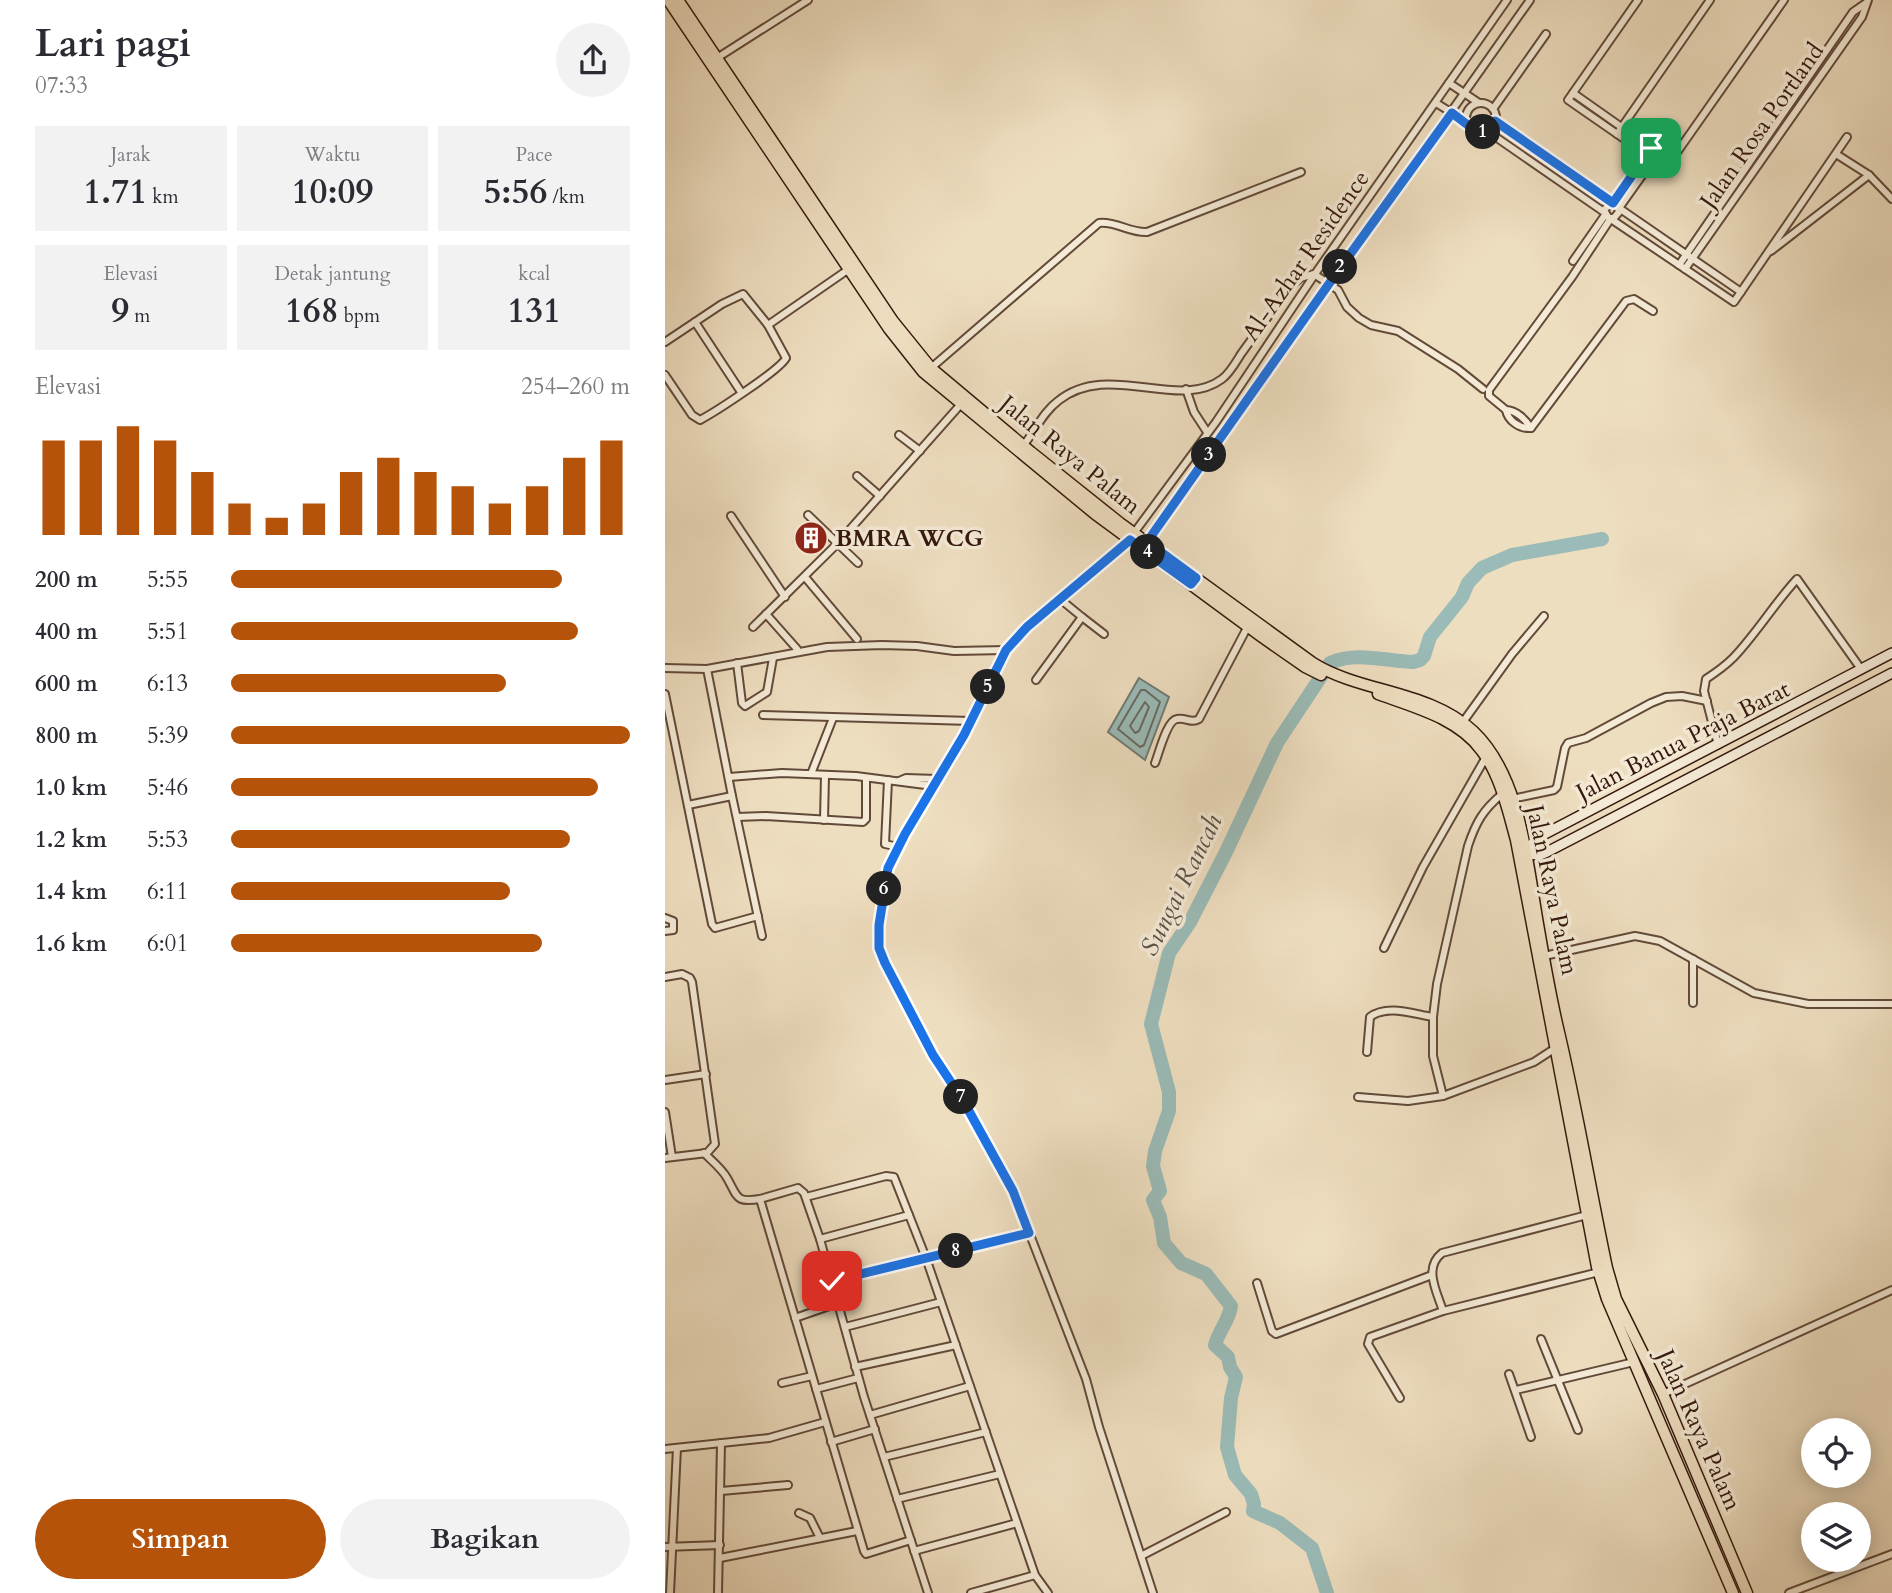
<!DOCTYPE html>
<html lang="id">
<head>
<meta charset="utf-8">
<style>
  :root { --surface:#fff; --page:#f2f2f3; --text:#2b2b33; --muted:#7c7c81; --accent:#b45309 }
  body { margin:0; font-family:Cardo,serif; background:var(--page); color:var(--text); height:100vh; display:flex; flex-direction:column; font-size:26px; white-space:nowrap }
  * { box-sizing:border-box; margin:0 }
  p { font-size:23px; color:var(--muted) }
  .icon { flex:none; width:38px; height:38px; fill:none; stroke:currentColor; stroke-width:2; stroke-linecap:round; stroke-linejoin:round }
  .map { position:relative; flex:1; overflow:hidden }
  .details { display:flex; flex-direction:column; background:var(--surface); width:665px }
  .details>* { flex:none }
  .controls { position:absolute; left:1136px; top:1418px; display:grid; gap:14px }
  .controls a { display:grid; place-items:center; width:70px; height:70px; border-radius:50%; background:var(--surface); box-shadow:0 4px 18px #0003; font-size:35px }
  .pin { position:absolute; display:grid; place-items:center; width:60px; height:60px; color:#fff; margin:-30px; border-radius:14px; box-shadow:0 4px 10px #0006 }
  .km { position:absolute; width:35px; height:35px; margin:-18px; border-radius:50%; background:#222; color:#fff; font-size:19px; line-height:35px; text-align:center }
  .round { display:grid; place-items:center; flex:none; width:74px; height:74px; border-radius:37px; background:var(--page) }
  .head { display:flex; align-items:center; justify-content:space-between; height:119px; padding:0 35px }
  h1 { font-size:38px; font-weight:600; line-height:52px }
  .metrics { display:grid; grid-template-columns:repeat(3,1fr); gap:10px; height:119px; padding:7px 35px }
  .metrics div { display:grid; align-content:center; border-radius:0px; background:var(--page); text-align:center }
  .metrics b { font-size:35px; font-weight:600 }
  .metrics small { font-size:19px; font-weight:400 }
  .metrics p { font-size:19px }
  .chart { height:196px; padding:14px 35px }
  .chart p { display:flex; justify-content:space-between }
  .chart svg { width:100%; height:126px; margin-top:7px; stroke:var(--accent); stroke-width:6 }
  .primary-button { display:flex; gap:14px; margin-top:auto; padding:14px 35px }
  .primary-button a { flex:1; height:80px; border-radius:42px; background:var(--accent); color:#fff; font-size:28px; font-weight:600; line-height:80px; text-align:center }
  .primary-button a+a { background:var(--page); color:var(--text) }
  ul { padding:0 35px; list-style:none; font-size:23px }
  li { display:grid; grid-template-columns:112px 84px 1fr; align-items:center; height:52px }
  li i { height:18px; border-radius:9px; background:var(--accent) }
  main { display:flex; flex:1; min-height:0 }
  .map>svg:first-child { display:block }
  .water { fill:#9abbb7; stroke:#717a73; stroke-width:2 }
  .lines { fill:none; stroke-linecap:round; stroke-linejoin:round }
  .shore { stroke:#676a62; stroke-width:2 }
  .river { stroke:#9abbb7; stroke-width:14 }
  .street-casing { stroke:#624a39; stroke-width:10 }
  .secondary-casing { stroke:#34180c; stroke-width:12 }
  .primary-casing { stroke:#34180c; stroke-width:13 }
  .street { stroke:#f4ead6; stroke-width:6 }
  .secondary { stroke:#f4ead6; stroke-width:9 }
  .primary { stroke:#eedec0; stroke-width:10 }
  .route-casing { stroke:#fff; stroke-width:14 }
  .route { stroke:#1a73e8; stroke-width:9 }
  .labels { text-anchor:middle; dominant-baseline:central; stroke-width:7; stroke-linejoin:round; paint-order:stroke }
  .street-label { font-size:24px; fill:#34180c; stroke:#f4ead6 }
  .poi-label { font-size:24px; font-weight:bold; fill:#34180c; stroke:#f4ead6; text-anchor:start }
  .water-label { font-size:26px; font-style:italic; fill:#585148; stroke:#f4ead6 }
</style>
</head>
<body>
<main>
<section class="details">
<div class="head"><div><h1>Lari pagi</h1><p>07:33</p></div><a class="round"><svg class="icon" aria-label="share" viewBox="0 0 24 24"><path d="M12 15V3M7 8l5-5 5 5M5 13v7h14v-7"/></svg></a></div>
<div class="metrics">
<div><p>Jarak</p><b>1.71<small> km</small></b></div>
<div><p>Waktu</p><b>10:09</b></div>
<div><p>Pace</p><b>5:56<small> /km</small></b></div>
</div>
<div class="metrics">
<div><p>Elevasi</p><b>9<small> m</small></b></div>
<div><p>Detak jantung</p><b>168<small> bpm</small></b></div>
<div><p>kcal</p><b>131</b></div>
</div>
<div class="chart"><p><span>Elevasi</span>254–260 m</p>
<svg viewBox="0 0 160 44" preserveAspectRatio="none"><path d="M5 44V11M15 44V11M25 44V6M35 44V11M45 44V22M55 44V33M65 44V38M75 44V33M85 44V22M95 44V17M105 44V22M115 44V27M125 44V33M135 44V27M145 44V17M155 44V11"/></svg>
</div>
<ul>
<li><b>200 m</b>5:55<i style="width:83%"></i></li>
<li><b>400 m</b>5:51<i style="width:87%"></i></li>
<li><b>600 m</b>6:13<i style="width:69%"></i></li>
<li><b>800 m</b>5:39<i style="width:100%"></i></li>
<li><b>1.0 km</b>5:46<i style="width:92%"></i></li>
<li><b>1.2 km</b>5:53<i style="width:85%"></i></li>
<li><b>1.4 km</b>6:11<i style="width:70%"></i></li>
<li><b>1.6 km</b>6:01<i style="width:78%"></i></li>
</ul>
<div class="primary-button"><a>Simpan</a><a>Bagikan</a></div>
</section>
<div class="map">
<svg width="1227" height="1593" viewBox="0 0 1227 1593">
  <rect width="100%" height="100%" fill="#eedec0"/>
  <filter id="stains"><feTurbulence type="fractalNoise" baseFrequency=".00286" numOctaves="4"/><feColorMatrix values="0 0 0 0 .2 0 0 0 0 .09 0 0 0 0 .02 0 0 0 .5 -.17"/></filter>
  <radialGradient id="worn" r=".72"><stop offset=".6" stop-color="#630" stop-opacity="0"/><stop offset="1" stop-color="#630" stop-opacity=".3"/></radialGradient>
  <path class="water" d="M474 678 504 697 480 760 443 732Z"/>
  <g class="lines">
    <g class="shore">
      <path d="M476 690H480L495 702 479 745 475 747 453 729Z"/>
      <path d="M480 702 484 707 474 731 470 733 465 726Z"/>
    </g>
    <path class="river" d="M662 1593 647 1548 615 1523 588 1511 589 1504 586 1494 570 1475 562 1447 566 1398 571 1377 565 1367 563 1357 550 1345C554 1330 564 1321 566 1306L541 1274 516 1263 499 1243 495 1217 488 1200 495 1191 488 1166 490 1151 504 1111V1092L486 1024 504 953 525 922 561 852 612 743 665 663C690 651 722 661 748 662L755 660 759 656 765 637 797 597 803 583 817 568 847 555 937 539"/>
    <defs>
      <g id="street">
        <path d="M973 0 903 100 1001 168 1119 0"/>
        <path d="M52 58 143 0"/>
        <path d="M784 83 814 103"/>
        <path d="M908 93 1006 162"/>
        <path d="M771 103 802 122"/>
        <circle cx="816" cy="118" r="15"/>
        <path d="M828 109 881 34"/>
        <path d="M830 121 948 203 987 148"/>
        <path d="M822 131 939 212"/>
        <path d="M952 134 1045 0"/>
        <path d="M993 153 954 208 1076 292"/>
        <path d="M1171 154 1204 175 1227 199"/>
        <path d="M946 218 907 277 824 390V396L841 410C843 421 855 429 866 428L961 301 969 299 988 311"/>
        <path d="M948 219 954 212 952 205 946 203 939 210 943 217 1069 302 1182 137"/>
        <path d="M1106 251 1204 175"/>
        <path d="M908 261 940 215"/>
        <path d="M1014 265 1188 12 1201 3"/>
        <path d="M1020 269 1197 17 1203 0"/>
        <path d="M30 322 76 392"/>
        <path d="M103 325 184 269"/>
        <path d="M0 342 57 304 78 294 103 325 121 358C115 370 50 412 35 420L27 415 0 375"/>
        <path d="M266 368 434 223C451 221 465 233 482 232L636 172"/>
        <path d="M521 389 529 412 542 432"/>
        <path d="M841 410C851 410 861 420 866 428"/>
        <path d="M234 435 255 451"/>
        <path d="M357 447C370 432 377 413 393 401 443 360 513 412 557 379 565 373 571 362 576 354 592 332 608 310 623 289L635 278 649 274 673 290 682 307 694 318 706 325 733 331 793 369 818 389"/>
        <path d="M192 476 215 496"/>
        <path d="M143 515 193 563"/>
        <path d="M66 516 120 597"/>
        <path d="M469 533 551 422 650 274 842 0"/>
        <path d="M465 540 362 627 341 650 299 735 240 834 223 868 214 925V948L220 963 268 1055 299 1102 348 1191 421 1379 434 1427 488 1593"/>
        <path d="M482 542 865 0"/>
        <path d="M140 577 192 639"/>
        <path d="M101 614 132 649"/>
        <path d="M417 617 439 634"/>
        <path d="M88 627 173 543 296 404"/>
        <path d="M72 663 77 703 80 706 102 692 108 658"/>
        <path d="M0 668 42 669 162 647 217 645 252 646 289 651 341 650"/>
        <path d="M42 669 67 796"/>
        <path d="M371 680 417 617 395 599"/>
        <path d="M0 694 47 924 50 928 93 916"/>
        <path d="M98 715 306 721"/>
        <path d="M798 722 847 654 879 616"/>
        <path d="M1053 745 1039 691 1041 679C1050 673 1060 666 1068 658 1091 634 1109 604 1132 579L1196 669"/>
        <path d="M490 763C494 753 502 720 512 719 521 717 526 724 534 719L583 626"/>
        <path d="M146 774 168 718"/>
        <path d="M64 777 117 773 191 776 268 786"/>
        <path d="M223 780 220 844 233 847"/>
        <path d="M234 781 241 778 272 779"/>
        <path d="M837 794C818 810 811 822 803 846L772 984 768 1017V1056L778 1096 869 1062 889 1049"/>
        <path d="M847 799 889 790 892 787 900 748 903 743 921 738 986 703 1001 697 1017 696 1042 701"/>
        <path d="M23 805 67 796 97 936"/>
        <path d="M72 817 101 816 198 822 201 819V778"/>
        <path d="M159 820 160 775"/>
        <path d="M0 918 8 921V930L0 931"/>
        <path d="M719 948 758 867 821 757"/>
        <path d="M879 956 970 936 995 941 1089 993 1143 1004H1227"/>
        <path d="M1028 959V1003"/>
        <path d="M0 977 17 974 25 978 27 982 50 1144 42 1153 0 1158"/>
        <path d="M702 1052 705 1017C722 1004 748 1014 768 1017"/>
        <path d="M0 1080 41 1074"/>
        <path d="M693 1097 743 1101 778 1096"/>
        <path d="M0 1112 7 1157"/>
        <path d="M39 1153C47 1161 57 1169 62 1178 73 1197 70 1203 95 1199"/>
        <path d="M141 1197 221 1176 229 1177 261 1258 370 1575 383 1593"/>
        <path d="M155 1239 244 1215"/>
        <path d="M167 1281 364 1233"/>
        <path d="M592 1283 607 1331 611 1334 767 1275"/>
        <path d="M778 1311C772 1292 758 1268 777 1253L922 1215"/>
        <path d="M130 1318 173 1303"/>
        <path d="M180 1327 276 1302"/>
        <path d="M876 1339 913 1430"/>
        <path d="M190 1367 291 1345"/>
        <path d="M844 1374 866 1437"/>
        <path d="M117 1383 147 1376"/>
        <path d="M151 1389 193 1378"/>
        <path d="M851 1390 969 1362"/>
        <path d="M998 1394 1227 1290"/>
        <path d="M735 1398 703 1344 705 1337 778 1311 934 1272"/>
        <path d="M205 1415 305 1386"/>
        <path d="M166 1442 210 1429"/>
        <path d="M0 1449 104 1438 160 1422"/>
        <path d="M219 1457 321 1432"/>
        <path d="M56 1491 123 1485"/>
        <path d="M232 1499 335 1474"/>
        <path d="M134 1513 145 1518 155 1538"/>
        <path d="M246 1540 201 1554 199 1551 95 1199 133 1188 139 1193 155 1239 199 1397 263 1593"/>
        <path d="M0 1547 55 1545"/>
        <path d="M249 1551 352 1523"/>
        <path d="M476 1556 561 1512"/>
        <path d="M55 1558 192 1531"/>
        <path d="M5 1593 12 1448"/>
        <path d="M53 1593 56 1443"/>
        <path d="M306 1593 370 1575"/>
        <path d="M1124 1593 1227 1554"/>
      </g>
      <g id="secondary">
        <path d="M861 854 875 855 882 852 1227 673"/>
        <path d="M860 857 864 847 874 837 1227 653"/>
      </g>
      <g id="primary">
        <path d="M3 0 224 329 258 372 430 514 597 637 640 667 656 675"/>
        <path d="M13 0 228 321 266 368 366 452 455 523 648 663C696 693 764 690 808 731 856 776 862 862 873 924 879 959 885 994 893 1028 912 1108 925 1188 942 1268L951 1299 998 1394 1082 1593"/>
        <path d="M713 694C748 707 793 718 816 750 835 774 843 811 851 840L932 1267 942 1299 1068 1593"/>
      </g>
    </defs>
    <use href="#street" class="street-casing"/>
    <use href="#secondary" class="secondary-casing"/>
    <use href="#primary" class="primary-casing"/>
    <use href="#street" class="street"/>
    <use href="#secondary" class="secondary"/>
    <use href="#primary" class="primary"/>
  </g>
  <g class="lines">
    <defs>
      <path id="route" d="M167 1281 364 1233 348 1191 299 1102 268 1055 220 963 214 948V925L223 868 240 834 299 735 341 650 362 627 465 540 526 584 531 578 482 542 673 271 787 113 812 132 825 130 830 121 948 203 986 148"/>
    </defs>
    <use href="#route" class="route-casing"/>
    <use href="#route" class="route"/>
  </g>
  <defs>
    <symbol id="building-disc" viewBox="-11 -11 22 22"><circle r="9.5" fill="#8f2418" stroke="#f4ead6"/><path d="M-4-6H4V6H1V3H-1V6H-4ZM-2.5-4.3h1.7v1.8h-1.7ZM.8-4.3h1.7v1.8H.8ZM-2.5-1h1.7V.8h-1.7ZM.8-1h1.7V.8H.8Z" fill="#fff"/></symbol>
  </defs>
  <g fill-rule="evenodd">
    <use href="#building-disc" x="127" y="519" width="38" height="38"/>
  </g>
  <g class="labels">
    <g class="street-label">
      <text transform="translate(1097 126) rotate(-55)">Jalan Rosa Portland</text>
      <text transform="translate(641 256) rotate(-55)">Al-Azhar Residence</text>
      <text transform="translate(405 455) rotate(39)">Jalan Raya Palam</text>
      <text transform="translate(1018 741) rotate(-27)">Jalan Banua Praja Barat</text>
      <text transform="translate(887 890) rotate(78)">Jalan Raya Palam</text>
      <text transform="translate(1034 1430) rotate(66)">Jalan Raya Palam</text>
    </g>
    <g class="poi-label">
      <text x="170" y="538">BMRA WCG</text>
    </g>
    <g class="water-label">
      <text transform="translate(516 885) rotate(-64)">Sungai Rancah</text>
    </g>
  </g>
  <rect width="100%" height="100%" filter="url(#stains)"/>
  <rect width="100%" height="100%" fill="url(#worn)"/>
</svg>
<div class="controls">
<a><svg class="icon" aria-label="locate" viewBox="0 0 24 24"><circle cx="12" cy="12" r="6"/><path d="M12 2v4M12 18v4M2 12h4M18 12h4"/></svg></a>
<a><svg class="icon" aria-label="layers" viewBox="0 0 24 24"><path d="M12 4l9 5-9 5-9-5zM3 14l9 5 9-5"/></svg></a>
</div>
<div class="pin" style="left:986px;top:148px;background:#1e9e55"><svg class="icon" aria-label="arrive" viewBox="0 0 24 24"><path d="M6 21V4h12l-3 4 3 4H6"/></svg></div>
<div class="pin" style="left:167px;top:1281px;background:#d93025"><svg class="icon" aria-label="check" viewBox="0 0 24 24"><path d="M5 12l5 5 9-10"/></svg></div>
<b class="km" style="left:818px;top:132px">1</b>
<b class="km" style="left:675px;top:267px">2</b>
<b class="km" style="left:544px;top:455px">3</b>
<b class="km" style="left:483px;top:552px">4</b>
<b class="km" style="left:323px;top:687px">5</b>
<b class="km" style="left:219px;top:889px">6</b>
<b class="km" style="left:296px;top:1097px">7</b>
<b class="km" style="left:291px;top:1251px">8</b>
</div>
</main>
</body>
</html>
